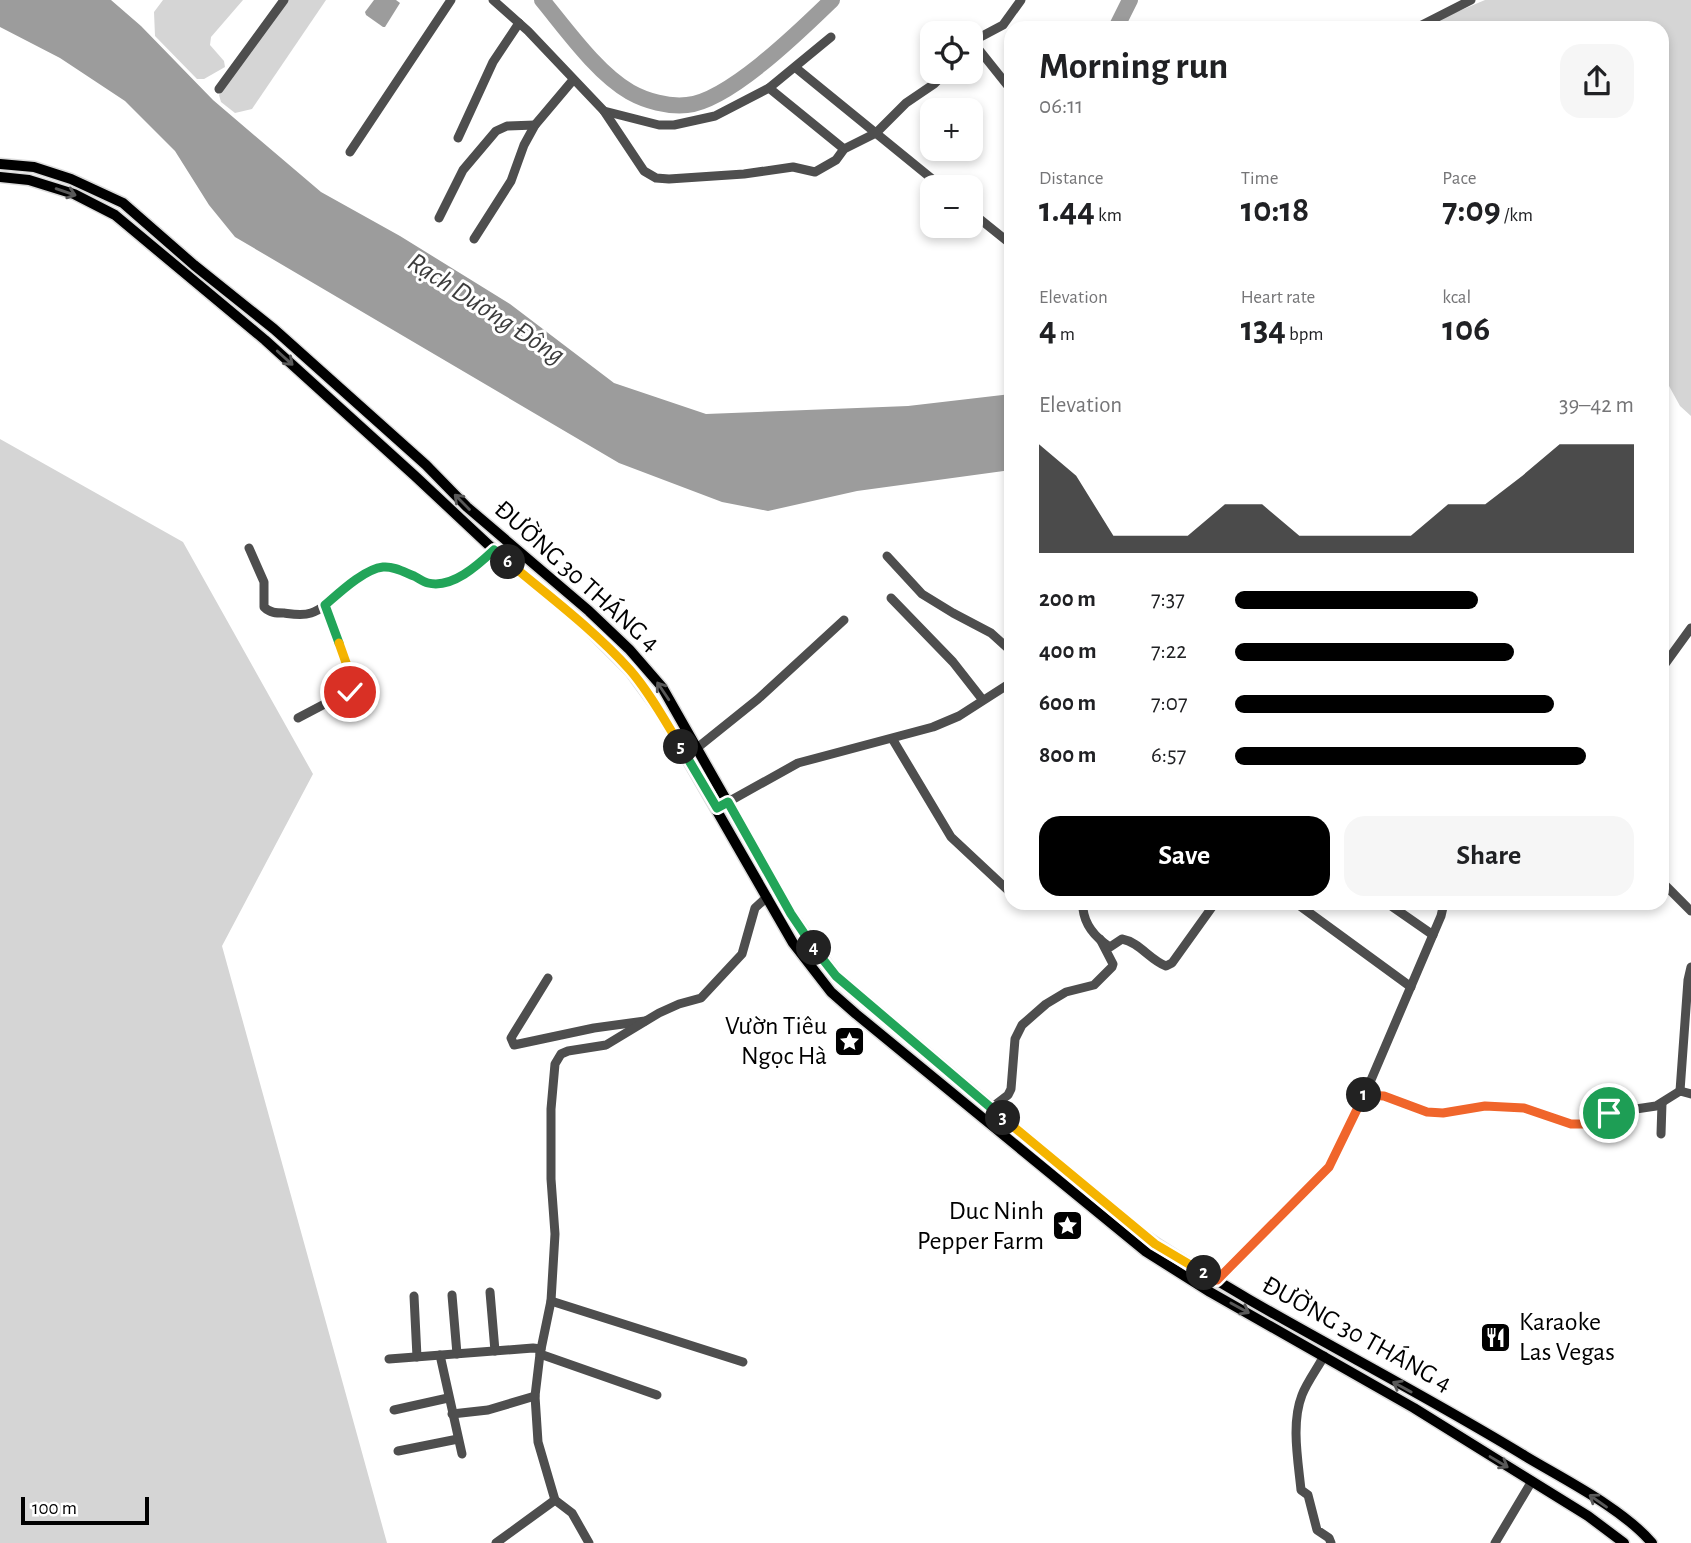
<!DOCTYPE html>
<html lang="en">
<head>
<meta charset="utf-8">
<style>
  :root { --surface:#fff; --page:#f6f6f6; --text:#202124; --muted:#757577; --accent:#000 }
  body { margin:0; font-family:"Alegreya Sans",sans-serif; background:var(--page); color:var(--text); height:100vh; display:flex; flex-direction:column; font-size:26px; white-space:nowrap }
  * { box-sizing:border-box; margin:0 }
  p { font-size:23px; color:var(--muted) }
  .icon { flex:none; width:38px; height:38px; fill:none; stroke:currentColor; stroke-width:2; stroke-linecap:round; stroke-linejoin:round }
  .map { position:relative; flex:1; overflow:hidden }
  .side { position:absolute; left:1004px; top:21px; width:665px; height:889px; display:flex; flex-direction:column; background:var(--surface); border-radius:21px; box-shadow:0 4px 10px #0003 }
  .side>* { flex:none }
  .controls { position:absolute; left:920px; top:21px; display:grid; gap:14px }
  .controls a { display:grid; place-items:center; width:63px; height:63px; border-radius:14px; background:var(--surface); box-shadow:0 4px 10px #0003; font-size:35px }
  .scale { position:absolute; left:21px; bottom:18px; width:128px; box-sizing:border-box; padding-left:7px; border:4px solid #000; border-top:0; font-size:19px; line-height:24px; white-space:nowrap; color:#000; -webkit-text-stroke:5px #fff; paint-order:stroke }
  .pin { position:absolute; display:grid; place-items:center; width:60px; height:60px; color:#fff; margin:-30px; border:4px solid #fff; border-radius:50%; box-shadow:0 2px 7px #0007 }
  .km { position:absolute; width:35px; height:35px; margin:-18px; border-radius:50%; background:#222; color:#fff; font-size:19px; line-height:35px; text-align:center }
  .round { display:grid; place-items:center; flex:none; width:74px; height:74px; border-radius:21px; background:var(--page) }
  .summary { display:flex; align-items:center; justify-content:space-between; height:119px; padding:0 35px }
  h1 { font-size:38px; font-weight:700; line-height:52px }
  .figures { display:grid; grid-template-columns:repeat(3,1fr); gap:10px; height:119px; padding:7px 35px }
  .figures div { display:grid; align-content:center }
  .figures b { font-size:35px; font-weight:700 }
  .figures small { font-size:19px; font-weight:400 }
  .figures p { font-size:19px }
  .chart { height:196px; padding:14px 35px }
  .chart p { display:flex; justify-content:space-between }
  .chart svg { width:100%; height:126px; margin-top:7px; fill:var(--accent); opacity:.7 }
  .action { display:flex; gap:14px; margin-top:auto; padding:14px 35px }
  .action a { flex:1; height:80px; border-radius:21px; background:var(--accent); color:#fff; font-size:28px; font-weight:700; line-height:80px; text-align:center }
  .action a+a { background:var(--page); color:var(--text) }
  ul { padding:0 35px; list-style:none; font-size:23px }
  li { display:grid; grid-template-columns:112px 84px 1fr; align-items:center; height:52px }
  li i { height:18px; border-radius:9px; background:var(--accent) }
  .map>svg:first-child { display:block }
  .green { fill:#d5d5d5 }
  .water { fill:#9c9c9c }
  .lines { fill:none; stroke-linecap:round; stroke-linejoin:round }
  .river { stroke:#9c9c9c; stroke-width:16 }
  .major-casing { stroke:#dbdbdb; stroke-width:13 }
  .minor { stroke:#4e4e4e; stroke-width:9 }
  .major { stroke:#000; stroke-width:10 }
  .oneway { stroke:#595959 }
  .split-1-casing { stroke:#fff; stroke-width:14 }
  .split-2-casing { stroke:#fff; stroke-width:14 }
  .split-3-casing { stroke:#fff; stroke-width:14 }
  .split-4-casing { stroke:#fff; stroke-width:14 }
  .split-5-casing { stroke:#fff; stroke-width:14 }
  .split-6-casing { stroke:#fff; stroke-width:14 }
  .split-7-casing { stroke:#fff; stroke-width:14 }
  .split-8-casing { stroke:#fff; stroke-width:14 }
  .split-1 { stroke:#f0652b; stroke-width:9 }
  .split-2 { stroke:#f0652b; stroke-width:9 }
  .split-3 { stroke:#f5b400; stroke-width:9 }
  .split-4 { stroke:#22a559; stroke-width:9 }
  .split-5 { stroke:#22a559; stroke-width:9 }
  .split-6 { stroke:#f5b400; stroke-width:9 }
  .split-7 { stroke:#22a559; stroke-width:9 }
  .split-8 { stroke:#f5b400; stroke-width:9 }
  .labels { text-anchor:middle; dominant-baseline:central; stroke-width:6; stroke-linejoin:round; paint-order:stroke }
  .street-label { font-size:26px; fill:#000; stroke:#fff }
  .poi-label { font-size:26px; fill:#000; stroke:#fff; text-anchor:end }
  .water-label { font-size:28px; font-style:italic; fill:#3d3d3d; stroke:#fff }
</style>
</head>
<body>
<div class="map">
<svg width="1691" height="1543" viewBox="0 0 1691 1543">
  <rect width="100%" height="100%" fill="#fff"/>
  <g class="green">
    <path d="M163 0H243L211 37 210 45 224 61 225 67 204 79H197L155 36 154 12Z"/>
    <path d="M287 0H326L252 109 235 113 221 102 219 95Z"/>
    <path d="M1485 0H1691V416L1680 406 1663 375 1662 28H1434L1440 19Z"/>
    <path d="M0 439 183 542 313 774 222 946 387 1543H0Z"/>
  </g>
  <g class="water">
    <path d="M0 0H111L141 26 213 100 321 192 400 236 510 304 614 383 706 414 908 406 1011 394V470L857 491 768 511 722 502 619 463 235 237 209 205 175 151 125 101 60 58 0 27Z"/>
    <path d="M374 0H396L400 3 385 27H383L366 15 365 12Z"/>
  </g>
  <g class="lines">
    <g class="river">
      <path d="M542 0C566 29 597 73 630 92 646 101 668 107 687 105 729 101 801 30 832 0"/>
      <path d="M1116 28 1130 0"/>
    </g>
    <defs>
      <g id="major">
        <path d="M0 164 34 167 71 179 123 203 194 265 274 329 426 465 467 507 589 611 629 649 662 687 791 914 836 976 1123 1219C1162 1250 1205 1273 1248 1299 1340 1352 1435 1401 1525 1456 1565 1480 1622 1508 1652 1543"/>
        <path d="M0 177 29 180 74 194 115 215 265 340 415 476 494 550 580 621 630 671 660 712 793 943 831 992 856 1014 1145 1251 1210 1292 1414 1408 1588 1516 1624 1543"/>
      </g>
    </defs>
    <use href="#major" class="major-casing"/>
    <g class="minor">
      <path d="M493 0 528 31 604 111 659 125H674L715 116 769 88 831 37"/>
      <path d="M1416 28 1471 0"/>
      <path d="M972 41 1012 91"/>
      <path d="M971 42 1003 25 1021 0"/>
      <path d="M796 68 942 187"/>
      <path d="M769 88 844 149"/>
      <path d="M219 89 284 0"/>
      <path d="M604 111 644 171 656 178 669 179 744 174 793 167 815 172 836 160 844 149 876 133 906 103 934 84 946 72"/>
      <path d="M458 138 493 62 519 23"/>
      <path d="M350 152 451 0"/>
      <path d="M971 212 1012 245"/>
      <path d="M439 218 463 170 496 131 507 126 535 125"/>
      <path d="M474 239 511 181 524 145 535 125 573 80"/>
      <path d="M249 548 264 582V607C270 613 276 613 284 613 292 614 302 616 311 613 330 607 352 581 373 570 398 557 415 587 439 584 460 581 479 564 494 550"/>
      <path d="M887 556 922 594 953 613 991 633 1012 652"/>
      <path d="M891 598 953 662 982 699"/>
      <path d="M1662 668 1691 628"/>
      <path d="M298 718 355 688 325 605"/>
      <path d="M893 740 951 837 1012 894"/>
      <path d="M697 748 758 699 844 620"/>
      <path d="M728 802 798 763 933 727 959 716 1012 682"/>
      <path d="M1662 882 1691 911"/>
      <path d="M1296 903 1411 987"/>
      <path d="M1387 903 1433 935"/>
      <path d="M1083 909C1085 926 1096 938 1110 947L1122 939C1139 942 1150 960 1166 966L1172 963 1215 903"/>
      <path d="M548 978 511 1038 514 1045 594 1028 645 1021"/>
      <path d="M1680 1091 1688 980 1691 967"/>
      <path d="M1365 1094C1390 1094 1406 1107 1427 1112 1446 1117 1467 1106 1487 1106 1517 1105 1543 1115 1571 1124H1586L1609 1113 1656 1106 1680 1091 1691 1094"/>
      <path d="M991 1108 1008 1095 1011 1089 1015 1039 1022 1025 1046 1004 1066 992 1094 985 1112 967 1113 964 1100 939"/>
      <path d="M1661 1134 1662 1103"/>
      <path d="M1217 1280 1329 1167 1365 1094 1441 916 1444 903"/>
      <path d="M490 1292 495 1351"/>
      <path d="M452 1295 457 1354"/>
      <path d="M414 1296 417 1357"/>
      <path d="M551 1301 743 1362"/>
      <path d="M540 1354 657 1395"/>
      <path d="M440 1355 462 1454"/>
      <path d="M1324 1356C1317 1369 1307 1382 1302 1395 1291 1423 1298 1460 1301 1490L1308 1495 1317 1530 1329 1538 1331 1543"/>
      <path d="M389 1359 533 1348 541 1349"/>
      <path d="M394 1410 448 1398"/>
      <path d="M452 1414 488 1410 535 1396"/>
      <path d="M398 1451 458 1439"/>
      <path d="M496 1543 555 1500"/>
      <path d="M589 1543 572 1513 555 1500 538 1442 535 1396 540 1354 551 1301 555 1234 551 1179V1109L555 1064 561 1054 568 1051 606 1045 659 1013 679 1004 701 998 742 954 755 908 767 897"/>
      <path d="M1495 1543 1532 1481"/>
    </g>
    <use href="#major" class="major"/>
  </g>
  <defs><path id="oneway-shaft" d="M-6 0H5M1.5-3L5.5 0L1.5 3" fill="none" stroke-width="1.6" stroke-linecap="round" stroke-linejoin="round" transform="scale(1.75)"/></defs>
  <g class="oneway">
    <use href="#oneway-shaft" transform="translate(66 192) rotate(19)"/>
    <use href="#oneway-shaft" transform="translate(285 358) rotate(42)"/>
    <use href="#oneway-shaft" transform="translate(462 502) rotate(-135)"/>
    <use href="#oneway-shaft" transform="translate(663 691) rotate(-124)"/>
    <use href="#oneway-shaft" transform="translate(1240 1308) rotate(29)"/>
    <use href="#oneway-shaft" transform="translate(1402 1387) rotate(-151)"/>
    <use href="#oneway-shaft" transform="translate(1499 1462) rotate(31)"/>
    <use href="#oneway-shaft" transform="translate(1598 1501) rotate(-145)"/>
  </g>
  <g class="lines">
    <defs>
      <path id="split-1" d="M1364 1095 1384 1096 1427 1112 1443 1113 1485 1106 1524 1108 1571 1124H1586L1609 1113"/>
      <path id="split-2" d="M1204 1273 1217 1280 1329 1167 1364 1095"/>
      <path id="split-3" d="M1003 1118 1155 1244 1204 1273"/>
      <path id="split-4" d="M814 948 836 976 1003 1118"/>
      <path id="split-5" d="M681 747 717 808 728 802 791 914 814 948"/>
      <path id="split-6" d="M508 562C550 597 594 630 630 670 650 693 665 721 681 747"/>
      <path id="split-7" d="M339 643 325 605C339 593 364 569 383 567 394 566 404 572 414 576 418 578 424 582 428 583 452 589 478 565 494 550L508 562"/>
      <path id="split-8" d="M339 643 355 688 350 692"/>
    </defs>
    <use href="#split-1" class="split-1-casing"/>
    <use href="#split-2" class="split-2-casing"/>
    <use href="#split-3" class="split-3-casing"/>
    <use href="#split-4" class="split-4-casing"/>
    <use href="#split-5" class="split-5-casing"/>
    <use href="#split-6" class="split-6-casing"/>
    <use href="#split-7" class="split-7-casing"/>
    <use href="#split-8" class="split-8-casing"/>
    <use href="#split-1" class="split-1"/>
    <use href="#split-2" class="split-2"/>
    <use href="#split-3" class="split-3"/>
    <use href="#split-4" class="split-4"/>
    <use href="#split-5" class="split-5"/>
    <use href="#split-6" class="split-6"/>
    <use href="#split-7" class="split-7"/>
    <use href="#split-8" class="split-8"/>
  </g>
  <defs>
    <symbol id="sight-square" viewBox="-11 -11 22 22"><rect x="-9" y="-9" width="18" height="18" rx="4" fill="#000" stroke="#fff"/><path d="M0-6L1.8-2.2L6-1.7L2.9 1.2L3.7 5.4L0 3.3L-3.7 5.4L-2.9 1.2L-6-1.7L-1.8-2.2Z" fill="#fff"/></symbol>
    <symbol id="restaurant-square" viewBox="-11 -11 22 22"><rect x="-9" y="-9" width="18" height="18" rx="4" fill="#000" stroke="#fff"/><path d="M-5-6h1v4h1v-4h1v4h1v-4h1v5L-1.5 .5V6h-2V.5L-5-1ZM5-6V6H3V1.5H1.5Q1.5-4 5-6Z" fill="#fff"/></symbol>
  </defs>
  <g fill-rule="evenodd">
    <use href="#sight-square" x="832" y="1024" width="35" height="35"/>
    <use href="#sight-square" x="1050" y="1208" width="35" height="35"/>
    <use href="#restaurant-square" x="1478" y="1320" width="35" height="35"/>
  </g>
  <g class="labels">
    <g class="street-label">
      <text transform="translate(577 576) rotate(42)">ĐƯỜNG 30 THÁNG 4</text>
      <text transform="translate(1357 1334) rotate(29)">ĐƯỜNG 30 THÁNG 4</text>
    </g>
    <g class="poi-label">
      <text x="827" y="1026">Vườn Tiêu<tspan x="827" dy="30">Ngọc Hà</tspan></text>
      <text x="1044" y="1211">Duc Ninh<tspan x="1044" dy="30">Pepper Farm</tspan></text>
      <text x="1519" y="1322" text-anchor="start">Karaoke<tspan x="1519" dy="30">Las Vegas</tspan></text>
    </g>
    <g class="water-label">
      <text transform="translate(486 309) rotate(33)">Rạch Dương Đông</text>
    </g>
  </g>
</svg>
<div class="controls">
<a><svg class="icon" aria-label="locate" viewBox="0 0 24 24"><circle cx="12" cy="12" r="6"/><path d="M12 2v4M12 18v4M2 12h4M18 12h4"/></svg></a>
<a>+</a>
<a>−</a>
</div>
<div class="scale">100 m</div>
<div class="pin" style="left:1609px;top:1113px;background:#1e9e55"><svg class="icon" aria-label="arrive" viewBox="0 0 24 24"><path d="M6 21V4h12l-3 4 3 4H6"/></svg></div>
<div class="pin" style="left:350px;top:692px;background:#d93025"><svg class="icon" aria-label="check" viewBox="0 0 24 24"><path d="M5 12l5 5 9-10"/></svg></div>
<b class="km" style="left:1364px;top:1095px">1</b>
<b class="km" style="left:1204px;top:1273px">2</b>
<b class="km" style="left:1003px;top:1118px">3</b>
<b class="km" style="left:814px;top:948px">4</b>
<b class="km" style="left:681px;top:747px">5</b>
<b class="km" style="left:508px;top:562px">6</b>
<section class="side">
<div class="summary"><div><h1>Morning run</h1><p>06:11</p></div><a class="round"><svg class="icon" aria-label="share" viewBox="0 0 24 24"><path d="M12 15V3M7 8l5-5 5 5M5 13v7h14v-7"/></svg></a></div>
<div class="figures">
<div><p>Distance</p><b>1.44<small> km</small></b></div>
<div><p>Time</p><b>10:18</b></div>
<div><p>Pace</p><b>7:09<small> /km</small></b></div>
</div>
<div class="figures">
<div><p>Elevation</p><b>4<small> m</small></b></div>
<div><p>Heart rate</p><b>134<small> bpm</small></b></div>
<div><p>kcal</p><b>106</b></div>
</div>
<div class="chart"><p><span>Elevation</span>39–42 m</p>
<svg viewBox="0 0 160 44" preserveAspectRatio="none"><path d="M0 44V6L10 17L20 38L30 38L40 38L50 27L60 27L70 38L80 38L90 38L100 38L110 27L120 27L130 17L140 6L150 6L160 6V44z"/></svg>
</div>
<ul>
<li><b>200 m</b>7:37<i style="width:61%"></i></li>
<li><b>400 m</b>7:22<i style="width:70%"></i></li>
<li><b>600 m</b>7:07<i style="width:80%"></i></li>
<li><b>800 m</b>6:57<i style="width:88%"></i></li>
</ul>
<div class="action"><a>Save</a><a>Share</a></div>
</section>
</div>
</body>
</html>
